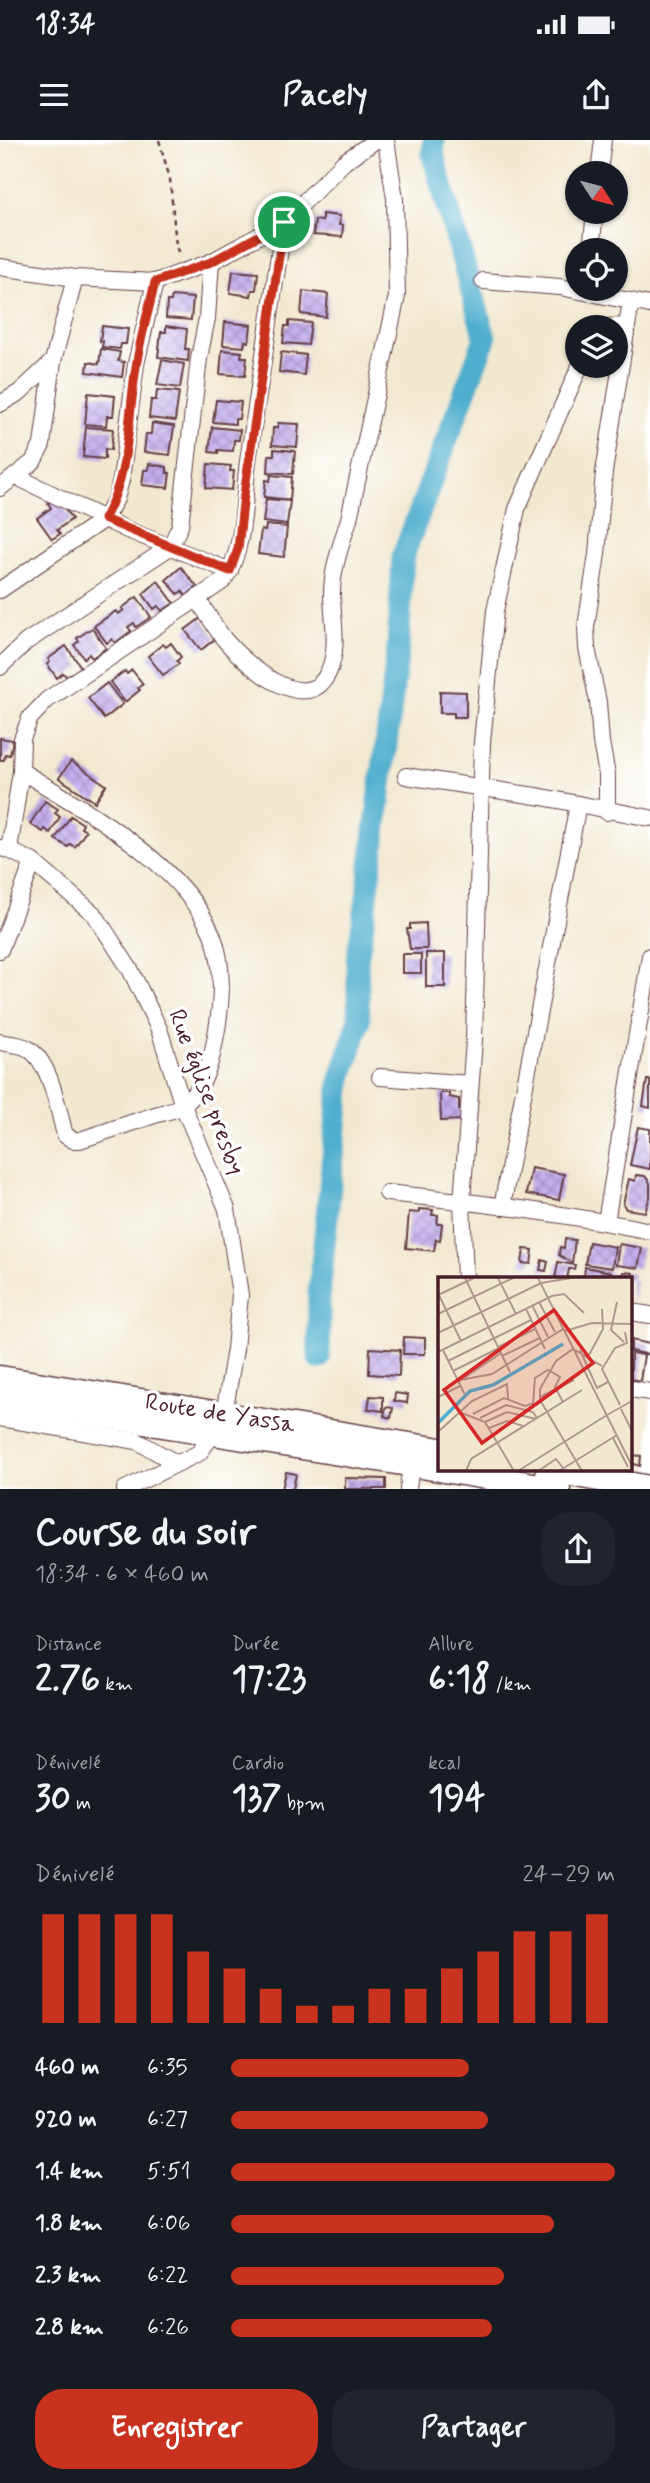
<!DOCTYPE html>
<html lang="fr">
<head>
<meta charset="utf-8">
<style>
  :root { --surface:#171b24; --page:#20242c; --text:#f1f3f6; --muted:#9ea1a6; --accent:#c8321e }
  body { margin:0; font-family:Mynerve,sans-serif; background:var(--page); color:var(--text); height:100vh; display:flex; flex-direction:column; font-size:26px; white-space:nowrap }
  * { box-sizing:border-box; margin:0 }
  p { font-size:23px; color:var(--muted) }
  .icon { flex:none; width:38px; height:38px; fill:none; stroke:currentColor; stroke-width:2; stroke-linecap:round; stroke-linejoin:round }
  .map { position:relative; height:1349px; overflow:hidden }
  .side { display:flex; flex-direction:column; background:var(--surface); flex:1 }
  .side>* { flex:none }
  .needle { width:46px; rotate:126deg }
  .buttons { position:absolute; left:565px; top:21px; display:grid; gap:14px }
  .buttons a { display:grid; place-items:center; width:63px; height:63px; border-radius:50%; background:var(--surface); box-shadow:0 2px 5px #0004; font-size:35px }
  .pin { position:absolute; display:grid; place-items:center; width:60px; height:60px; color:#fff; margin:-30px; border:4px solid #fff; border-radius:50%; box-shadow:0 2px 7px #0007 }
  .round { display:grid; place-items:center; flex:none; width:74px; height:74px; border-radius:28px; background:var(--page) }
  .headline { display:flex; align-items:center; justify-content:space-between; height:119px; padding:0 35px }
  h1 { font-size:38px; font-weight:800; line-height:52px }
  .stats { display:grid; grid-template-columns:repeat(3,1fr); gap:10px; height:119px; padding:7px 35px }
  .stats div { display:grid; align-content:center }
  .stats b { font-size:35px; font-weight:800 }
  .stats small { font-size:19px; font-weight:400 }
  .stats p { font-size:19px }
  .chart { height:196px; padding:14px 35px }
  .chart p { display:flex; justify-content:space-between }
  .chart svg { width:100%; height:126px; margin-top:7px; stroke:var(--accent); stroke-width:6 }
  .button { display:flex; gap:14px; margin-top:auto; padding:14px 35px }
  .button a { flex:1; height:80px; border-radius:28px; background:var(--accent); color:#fff; font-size:28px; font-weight:800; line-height:80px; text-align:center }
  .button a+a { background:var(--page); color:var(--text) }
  ul { padding:0 35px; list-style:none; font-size:23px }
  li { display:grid; grid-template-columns:112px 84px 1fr; align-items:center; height:52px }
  li i { height:18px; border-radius:9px; background:var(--accent) }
  .status { display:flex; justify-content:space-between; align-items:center; height:49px; padding:0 35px; background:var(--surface); direction:ltr }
  .status svg { height:19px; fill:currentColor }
  header { display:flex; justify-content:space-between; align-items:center; height:91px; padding:0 35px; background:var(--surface); font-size:32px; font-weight:800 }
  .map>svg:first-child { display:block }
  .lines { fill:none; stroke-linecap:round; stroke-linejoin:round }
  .river { stroke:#4faecd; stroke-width:23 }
  .building { fill:url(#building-cross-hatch) }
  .street-casing { stroke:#633d44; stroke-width:18 }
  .primary-casing { stroke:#633d44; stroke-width:27 }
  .path { stroke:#633d44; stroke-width:2.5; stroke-dasharray:5 5; stroke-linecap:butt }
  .street { stroke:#fff; stroke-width:16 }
  .primary { stroke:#fff; stroke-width:24 }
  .route-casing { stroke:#fff; stroke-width:14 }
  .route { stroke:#c8321e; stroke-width:9 }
  .labels { text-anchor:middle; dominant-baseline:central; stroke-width:7; stroke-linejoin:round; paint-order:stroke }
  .street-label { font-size:24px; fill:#4a1f2b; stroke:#fff }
  .inset-river { fill:none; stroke:#4faecd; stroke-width:3.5 }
  .inset-road { fill:none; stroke:#af988e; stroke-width:2 }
  .view { fill:#d62828; fill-opacity:0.15; stroke:#d62828; stroke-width:3.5 }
  .inset-edge { fill:none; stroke:#4a1f2b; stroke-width:3.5 }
</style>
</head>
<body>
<div class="status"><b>18:34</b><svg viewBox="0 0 49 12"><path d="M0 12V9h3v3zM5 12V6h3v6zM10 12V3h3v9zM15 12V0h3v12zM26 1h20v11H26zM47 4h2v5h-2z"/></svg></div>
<header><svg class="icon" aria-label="menu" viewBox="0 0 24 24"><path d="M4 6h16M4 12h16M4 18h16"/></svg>Pacely<svg class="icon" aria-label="share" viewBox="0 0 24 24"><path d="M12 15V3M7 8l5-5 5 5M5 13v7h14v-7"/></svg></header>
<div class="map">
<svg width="650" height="1349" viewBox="0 0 650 1349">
  <defs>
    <pattern id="building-cross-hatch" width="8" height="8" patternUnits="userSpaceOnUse" patternTransform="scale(1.75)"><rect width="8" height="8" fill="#c3afee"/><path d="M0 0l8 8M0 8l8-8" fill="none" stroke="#a08ec1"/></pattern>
  </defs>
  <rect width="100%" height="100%" fill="#fff"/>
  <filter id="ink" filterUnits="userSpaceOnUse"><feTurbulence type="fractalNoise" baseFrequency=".0143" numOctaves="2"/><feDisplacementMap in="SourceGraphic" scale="14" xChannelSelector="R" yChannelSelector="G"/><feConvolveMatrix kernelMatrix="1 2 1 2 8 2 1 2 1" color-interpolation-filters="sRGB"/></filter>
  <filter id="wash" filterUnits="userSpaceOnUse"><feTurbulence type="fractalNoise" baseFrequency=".00686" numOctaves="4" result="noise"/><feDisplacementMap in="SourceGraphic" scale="28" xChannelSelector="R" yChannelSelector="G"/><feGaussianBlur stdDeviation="1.57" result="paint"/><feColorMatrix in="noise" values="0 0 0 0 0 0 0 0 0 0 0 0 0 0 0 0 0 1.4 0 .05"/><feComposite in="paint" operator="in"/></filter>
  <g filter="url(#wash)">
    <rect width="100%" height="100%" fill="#f2e8d0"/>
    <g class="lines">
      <path class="river" d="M319 1218V1154L336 987 341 938 359 882 357 820 366 765 398 508 403 416 485 198 433 15 434 0"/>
    </g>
    <g id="blocks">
      <g class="building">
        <path d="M322 74 340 76 339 85H343L342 97 313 95 315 80 322 81Z"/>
        <path d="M233 131 258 133 256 150H252L251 156 230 153Z"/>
        <path d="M303 151 328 154 326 177 301 174Z"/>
        <path d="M172 156 193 158 191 180 166 178 167 161H171Z"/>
        <path d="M289 181 311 183 308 205 283 203 285 186H289Z"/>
        <path d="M225 182 251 185 249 202 245 201 244 207 223 205Z"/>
        <path d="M102 186 128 189 126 204H121L120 209 102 207 103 201H100Z"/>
        <path d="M166 186 187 189 185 209H189L188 221 158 217 161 192H166Z"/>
        <path d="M101 209 120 212 118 221 124 222 122 237 87 232 88 222 99 224Z"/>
        <path d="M222 210 242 212 241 217H247L245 236 220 234Z"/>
        <path d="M281 212 306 215 304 235 279 232Z"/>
        <path d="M162 220 184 224 180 248 157 245Z"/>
        <path d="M157 250 179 252 175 281 149 278 151 260H156Z"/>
        <path d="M88 253 115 256 113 276H107L106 286 85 284Z"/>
        <path d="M216 260 241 262 239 279H235V284L213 282Z"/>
        <path d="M152 283 174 286 170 315 144 312 146 294H151Z"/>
        <path d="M278 283 299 284 297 307 272 305 273 288H277Z"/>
        <path d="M86 287 113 289 111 310 105 309V319L83 317Z"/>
        <path d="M212 287 240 290 239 300H234L233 311 218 310V313L209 312Z"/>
        <path d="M274 309 295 311 293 334 268 332 269 315H274Z"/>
        <path d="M149 324 167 327V333H170L168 348 142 345 144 330H148Z"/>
        <path d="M208 324 231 326 230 331H234L232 350 206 348Z"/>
        <path d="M271 335 292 337 290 360 264 357 266 340 270 341Z"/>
        <path d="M56 357 72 379 57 390 60 394 52 399 37 378 51 368 48 363Z"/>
        <path d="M266 359 290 361 287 385 263 382Z"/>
        <path d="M266 385 287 387 284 417 258 414 261 390 265 391Z"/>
        <path d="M181 427 197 447 186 456 182 451 178 454 166 440Z"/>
        <path d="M158 441 174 463 162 471 158 466 154 469 143 454Z"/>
        <path d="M137 457 151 477 136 487 134 483 128 487 131 491 115 503 112 499 107 503 94 486 116 471 118 474 124 470 122 468Z"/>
        <path d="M201 478 216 498 201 510 185 490Z"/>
        <path d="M92 488 106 508 92 518 89 514 84 518 74 505 79 501 77 498Z"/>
        <path d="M171 503 181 517 177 521 179 524 163 535 148 516 163 504 166 507Z"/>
        <path d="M66 506 81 527 67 537 63 533 57 538 47 524 50 522 48 519Z"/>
        <path d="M132 530 143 544 138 548 140 550 125 562 110 542 125 531 127 534Z"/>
        <path d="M107 543 123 564 104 579 88 558Z"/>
        <path d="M440 551 466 552V577H454V573H440Z"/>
        <path d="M0 598 13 600 10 615 5 614 4 620H0Z"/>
        <path d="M71 621 106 645 95 662 59 638Z"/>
        <path d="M45 661 58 669 55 673 60 677 50 693 45 689 43 692 30 684Z"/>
        <path d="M71 676 83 684 81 688 86 691 75 707 70 704 68 707 55 699Z"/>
        <path d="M426 783 427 809H410L407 789H410V784Z"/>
        <rect x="426" y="813" width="19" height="34"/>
        <rect x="402" y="814" width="19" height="19"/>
        <path d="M647 940H650V968L643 966Z"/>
        <path d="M440 953H449V957L459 959V970L462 971V980L441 981Z"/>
        <path d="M638 987 650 989V1029L630 1025Z"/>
        <path d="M531 1028 564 1034 559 1060 526 1054Z"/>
        <path d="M636 1035 645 1036 650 1043V1057L645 1072 626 1069 623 1064 629 1039 635 1041Z"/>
        <path d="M419 1069 433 1070 432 1075H438L437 1084H442L440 1100 436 1099 434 1111 406 1108 409 1072 419 1073Z"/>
        <path d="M565 1099 575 1100 572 1123 559 1115 560 1107 564 1108Z"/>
        <path d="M589 1102 615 1107 612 1128 585 1124Z"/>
        <path d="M619 1104 642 1108 638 1128 616 1125Z"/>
        <path d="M524 1109 533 1110 531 1124 522 1123Z"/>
        <path d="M542 1120 548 1122 546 1131 540 1130Z"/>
        <path d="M558 1122 575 1125 574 1129H569L567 1139H555Z"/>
        <path d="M585 1127 611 1132 610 1136 620 1139H584Z"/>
        <path d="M623 1132 633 1133 632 1139H622Z"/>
        <path d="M631 1139 636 1141 632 1162H631Z"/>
        <path d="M404 1197 425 1198V1214H403Z"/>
        <path d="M631 1200 650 1204V1215L631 1211Z"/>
        <path d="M370 1208 400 1210 399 1236 369 1234Z"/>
        <path d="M631 1213 644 1215 640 1241 631 1239Z"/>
        <path d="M395 1253 408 1255 407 1263 394 1261Z"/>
        <path d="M370 1256 383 1257V1271L368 1269Z"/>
        <path d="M386 1267 393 1268 391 1278 384 1276Z"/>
        <path d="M631 1315 641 1316 640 1326 631 1323Z"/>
        <path d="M286 1332 296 1334 293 1349H282Z"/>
        <path d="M345 1338 386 1339V1349H345Z"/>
      </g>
    </g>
  </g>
  <g filter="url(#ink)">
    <use href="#blocks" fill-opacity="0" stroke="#633d44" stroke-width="2"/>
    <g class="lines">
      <defs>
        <g id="street">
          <path d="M599 33 603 0"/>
          <path d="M591 110 595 72"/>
          <path d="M0 127 75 138 155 142 211 122 284 82 344 22 376 0"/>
          <path d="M483 141 560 147 650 165"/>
          <path d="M603 187 627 186"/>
          <path d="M0 264 20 252 53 221"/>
          <path d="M17 337 125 389 230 431"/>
          <path d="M0 348 33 322 42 305 53 221 75 138"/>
          <path d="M0 450 104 379 116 359 121 340 136 224 155 142"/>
          <path d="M197 458C206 472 214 486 224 499 243 522 306 579 328 533 340 507 332 480 332 453 332 429 342 402 349 379L397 156 395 59 386 0"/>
          <path d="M0 527 26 502 170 407 180 386 199 218 207 178 211 122"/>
          <path d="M406 636 542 657 650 678"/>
          <path d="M607 672V635L601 602 598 562 587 508 586 487 597 414 604 332 631 161"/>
          <path d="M0 708 9 710 33 722 95 775 131 831 159 889 183 966 227 1069 240 1155 235 1209 224 1274 213 1294 199 1313 125 1349"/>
          <path d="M9 710 21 631 22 599 30 578 47 560 223 441C246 410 243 359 248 321 260 241 272 161 284 82"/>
          <path d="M0 810 33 722"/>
          <path d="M0 902C9 904 20 904 27 908 51 921 58 970 65 995L73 1000H80C105 992 130 983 155 975 164 972 177 970 185 964 209 943 213 913 218 883 222 855 223 820 212 794 181 722 85 670 21 631"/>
          <path d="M380 937 470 944"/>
          <path d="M387 1053C475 1062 563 1073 650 1091"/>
          <path d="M502 1067 578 664"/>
          <path d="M606 1082 650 816"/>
          <path d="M465 1139 462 1061 474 900 482 602 495 471 517 369 580 226"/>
          <path d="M631 1172 650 1175"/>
          <path d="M631 1249 650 1252"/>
          <path d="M0 1278 137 1301 176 1323"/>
          <path d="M408 1349 412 1316"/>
        </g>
        <g id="primary">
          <path d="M0 1238 440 1310"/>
          <path d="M0 1259 440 1329"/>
          <path d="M444 1330 558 1349"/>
          <path d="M548 1330 650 1348"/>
        </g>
      </defs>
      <use href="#street" class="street-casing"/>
      <use href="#primary" class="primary-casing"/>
      <path class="path" d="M159 0 170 39 176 106 180 117"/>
      <use href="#street" class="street"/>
      <use href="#primary" class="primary"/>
    </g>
  </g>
  <g class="lines" filter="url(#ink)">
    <defs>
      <path id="route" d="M284 82 244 355 238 409 230 431 104 379C130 334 128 277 136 227 140 198 149 170 155 142L211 122Z"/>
    </defs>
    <use href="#route" class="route-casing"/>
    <use href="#route" class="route"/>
  </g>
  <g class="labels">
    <g class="street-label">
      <text transform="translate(206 952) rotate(69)">Rue église presby</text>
      <text transform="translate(220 1274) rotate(9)">Route de Yassa</text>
    </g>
  </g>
  <g transform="translate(438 1137)">
    <rect width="194" height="194" fill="#f2e8d0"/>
    <path class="inset-river" d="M0 146 32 114 55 108 125 67"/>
    <path class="inset-road" d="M27 1 72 95M60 1 78 37M100 1 194 189M0 16 23 64M0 18 36 1M101 25 117 55M179 25 173 53 186 65M94 28 110 60M88 32 107 72M0 37 75 1M127 54 154 46 194 47M0 56 103 6 133 1M60 70 97 52M5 73 27 118M142 73 159 111 170 105M0 75 114 19 126 17 146 36M151 78 165 52 164 32M64 79 102 61M10 84 93 43M15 94 61 71M22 103 54 97 125 52M20 105 63 76M0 120 22 109M102 120 136 103M95 127 97 101 110 93 122 100 117 110 125 125M182 128 164 92 177 71 189 66 187 55M183 132 194 154M21 135 47 145 76 194M35 137 66 121 87 129 96 126M169 138 194 124M42 141 68 128 95 135 99 141M47 145 69 135 98 142M51 151 69 144 85 149M0 155 34 124 69 107 70 122M175 161 190 190M28 194 33 182 144 113M80 194 169 138M100 194 118 182 125 191M121 194 179 158M144 194 102 123V112L118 84 135 72 164 89"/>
    <path class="view" d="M116 33 155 86 44 166 6 113Z"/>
    <rect width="194" height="194" class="inset-edge"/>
  </g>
</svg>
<div class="buttons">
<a><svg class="needle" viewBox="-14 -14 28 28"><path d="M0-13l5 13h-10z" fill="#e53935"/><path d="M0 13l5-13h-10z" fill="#9ea1a6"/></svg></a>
<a><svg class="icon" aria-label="locate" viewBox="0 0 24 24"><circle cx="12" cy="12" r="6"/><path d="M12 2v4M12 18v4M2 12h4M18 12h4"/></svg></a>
<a><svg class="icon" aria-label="layers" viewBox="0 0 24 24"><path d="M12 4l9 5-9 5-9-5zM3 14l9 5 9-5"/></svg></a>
</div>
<div class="pin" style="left:284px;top:82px;background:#1e9e55"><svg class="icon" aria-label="arrive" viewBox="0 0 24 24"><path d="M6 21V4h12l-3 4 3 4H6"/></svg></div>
</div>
<section class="side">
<div class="headline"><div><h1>Course du soir</h1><p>18:34 · 6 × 460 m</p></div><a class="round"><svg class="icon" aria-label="share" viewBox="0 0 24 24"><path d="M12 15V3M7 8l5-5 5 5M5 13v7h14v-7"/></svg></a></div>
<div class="stats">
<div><p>Distance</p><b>2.76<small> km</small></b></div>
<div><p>Durée</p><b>17:23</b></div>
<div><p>Allure</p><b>6:18<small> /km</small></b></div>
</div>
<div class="stats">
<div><p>Dénivelé</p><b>30<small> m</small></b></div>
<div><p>Cardio</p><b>137<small> bpm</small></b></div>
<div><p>kcal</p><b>194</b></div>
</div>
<div class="chart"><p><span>Dénivelé</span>24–29 m</p>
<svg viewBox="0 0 160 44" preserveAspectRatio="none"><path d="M5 44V6M15 44V6M25 44V6M35 44V6M45 44V19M55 44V25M65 44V32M75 44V38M85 44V38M95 44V32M105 44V32M115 44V25M125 44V19M135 44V12M145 44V12M155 44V6"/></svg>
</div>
<ul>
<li><b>460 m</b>6:35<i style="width:62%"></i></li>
<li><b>920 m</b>6:27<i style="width:67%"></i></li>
<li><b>1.4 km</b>5:51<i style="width:100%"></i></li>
<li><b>1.8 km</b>6:06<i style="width:84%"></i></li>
<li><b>2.3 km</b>6:22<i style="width:71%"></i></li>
<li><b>2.8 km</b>6:26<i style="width:68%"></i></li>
</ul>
<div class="button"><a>Enregistrer</a><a>Partager</a></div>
</section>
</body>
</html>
